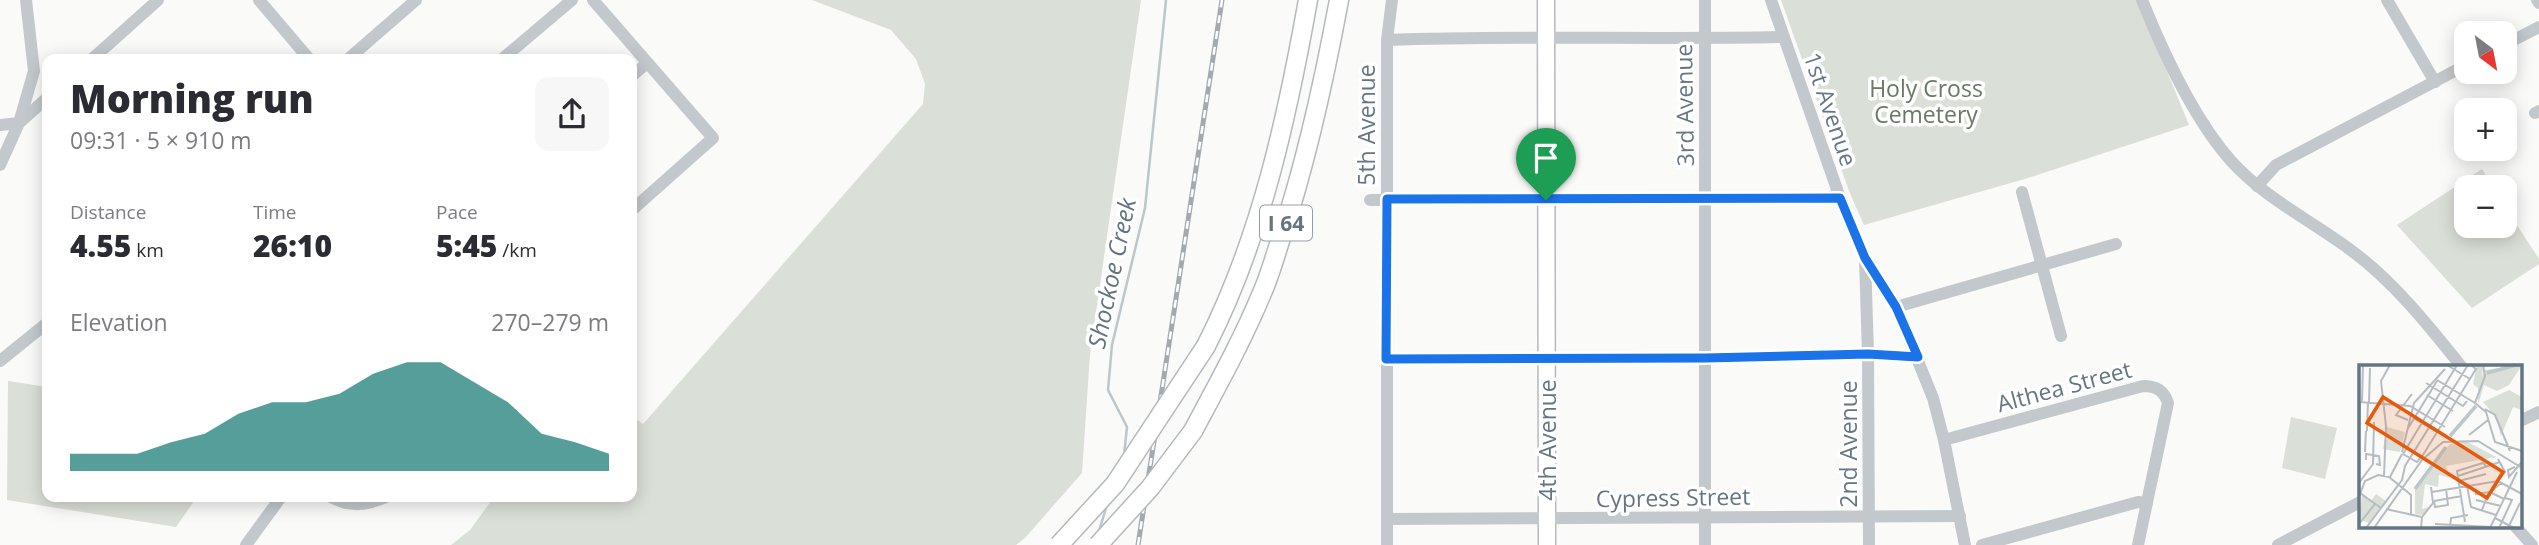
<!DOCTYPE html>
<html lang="en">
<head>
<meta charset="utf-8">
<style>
  :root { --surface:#fff; --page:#f7f7f7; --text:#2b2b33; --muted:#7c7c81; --accent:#0f766e }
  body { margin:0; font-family:"Open Sans",sans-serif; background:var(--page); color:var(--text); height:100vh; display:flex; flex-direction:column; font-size:26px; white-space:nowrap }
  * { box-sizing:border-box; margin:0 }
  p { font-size:23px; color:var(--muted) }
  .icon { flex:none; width:38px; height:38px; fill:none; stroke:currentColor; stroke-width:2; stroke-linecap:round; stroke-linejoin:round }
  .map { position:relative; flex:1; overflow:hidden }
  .panel { position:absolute; left:42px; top:54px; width:595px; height:448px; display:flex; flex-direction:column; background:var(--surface); border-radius:14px; box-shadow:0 4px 18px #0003 }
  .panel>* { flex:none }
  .needle { width:46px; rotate:148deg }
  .tools { position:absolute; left:2454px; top:21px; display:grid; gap:14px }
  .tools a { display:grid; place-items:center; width:63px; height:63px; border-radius:14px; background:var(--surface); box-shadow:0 4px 18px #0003; font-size:35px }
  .pin { position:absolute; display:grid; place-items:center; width:60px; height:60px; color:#fff; margin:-72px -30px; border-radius:50% 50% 50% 0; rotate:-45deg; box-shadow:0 0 7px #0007 }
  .pin .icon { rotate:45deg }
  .round { display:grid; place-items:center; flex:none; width:74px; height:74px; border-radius:14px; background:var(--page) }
  .overview { display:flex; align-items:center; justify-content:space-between; height:119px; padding:0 28px }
  h1 { font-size:38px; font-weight:800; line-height:52px }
  .metrics { display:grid; grid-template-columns:repeat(3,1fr); gap:10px; height:119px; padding:7px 28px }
  .metrics div { display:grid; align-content:center }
  .metrics b { font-size:30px; font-weight:800 }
  .metrics small { font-size:19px; font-weight:400 }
  .metrics p { font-size:19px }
  .chart { height:196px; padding:14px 28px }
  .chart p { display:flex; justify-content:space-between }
  .chart svg { width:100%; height:126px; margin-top:7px; fill:var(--accent); opacity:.7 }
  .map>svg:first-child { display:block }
  .green { fill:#dadfd7 }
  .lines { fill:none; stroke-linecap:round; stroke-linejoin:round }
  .stream { stroke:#bbc7cb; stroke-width:2.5 }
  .major-casing { stroke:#b5babe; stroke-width:19 }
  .highway-casing { stroke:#b4b9bd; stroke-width:21 }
  .minor { stroke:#c3c8cc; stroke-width:12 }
  .major { stroke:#fff; stroke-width:16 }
  .highway { stroke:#fff; stroke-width:18 }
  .rail-casing { stroke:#a2aab0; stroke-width:5 }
  .rail { stroke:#fff; stroke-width:2.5; stroke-dasharray:8; stroke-linecap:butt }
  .highway-bridge-casing { stroke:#b4b9bd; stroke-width:21; stroke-linecap:butt }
  .highway-bridge { stroke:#fff; stroke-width:18 }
  .route-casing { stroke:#fff; stroke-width:14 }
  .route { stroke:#1a73e8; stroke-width:9 }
  .labels { text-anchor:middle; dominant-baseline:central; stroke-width:7; stroke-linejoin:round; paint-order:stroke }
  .shield { fill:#fff; stroke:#939fa8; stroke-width:2 }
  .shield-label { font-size:21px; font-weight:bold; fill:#657683 }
  .park-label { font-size:23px; fill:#687a64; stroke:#fff }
  .street-label { font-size:23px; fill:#657683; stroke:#fff }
  .water-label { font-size:24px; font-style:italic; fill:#60757c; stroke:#fff }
  .inset-river { fill:none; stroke:#bbc7cb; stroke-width:3.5 }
  .inset-road { fill:none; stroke:#b5bdc2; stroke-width:2 }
  .view { fill:#e8590c; fill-opacity:0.15; stroke:#e8590c; stroke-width:3.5 }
  .inset-edge { fill:none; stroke:#657683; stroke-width:3.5 }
</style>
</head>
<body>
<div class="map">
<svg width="2539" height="545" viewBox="0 0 2539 545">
  <rect width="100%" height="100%" fill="#fafaf8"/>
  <g class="green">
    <path d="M812 0H1141L1090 354 1082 473 1025 538 1016 545H451L470 530 494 497H632V416L643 424 923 104 925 84 916 59 891 30Z"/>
    <path d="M1781 0H2138L2189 125 2028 178 1864 225 1849 191Z"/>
    <path d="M2482 169 2493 187H2466V226H2504V205L2539 259V264L2472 308 2397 225Z"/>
    <path d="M8 381 47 387V497H197L176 527 7 500Z"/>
    <path d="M2291 417 2337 428 2325 479 2282 468Z"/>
  </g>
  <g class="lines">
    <g class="stream">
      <path d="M1124 455 1127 427 1108 390 1112 345 1145 208 1166 0"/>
      <path d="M1099 531 1107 505"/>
    </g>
    <defs>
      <path id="major" d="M1546 0 1547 545"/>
      <g id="highway">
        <path d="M1206 346C1261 238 1287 118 1308 0"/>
        <path d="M1193 431C1217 386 1242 341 1262 293 1270 275 1275 256 1281 238 1307 160 1324 81 1339 0"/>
      </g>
    </defs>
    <use href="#major" class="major-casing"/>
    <use href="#highway" class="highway-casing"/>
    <g class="minor">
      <path d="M259 0 310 60"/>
      <path d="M593 0 713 138 632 210"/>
      <path d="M1705 0V545"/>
      <path d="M1771 0 1840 198 1865 258 1896 307 1933 398 1944 440 1965 545"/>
      <path d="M2142 0C2163 52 2195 121 2232 162 2266 199 2312 221 2352 251 2394 282 2429 326 2461 366"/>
      <path d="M2387 0 2435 82"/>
      <path d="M2537 0 2539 3"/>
      <path d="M1387 40C1519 35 1652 40 1784 37"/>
      <path d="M2504 45 2539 27"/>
      <path d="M91 60 158 0"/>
      <path d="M347 60 416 0"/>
      <path d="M501 60 572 0"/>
      <path d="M632 76 647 63"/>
      <path d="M2535 113 2539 111"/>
      <path d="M0 125 19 123 47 98"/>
      <path d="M0 165 19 123 34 71 26 0"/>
      <path d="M2257 186 2276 165 2466 65"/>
      <path d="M2022 192 2061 336"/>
      <path d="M1370 200 1840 198"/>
      <path d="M1865 258 1868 354 1869 545"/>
      <path d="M1896 307 2116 244"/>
      <path d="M1386 359 1705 358 1868 354 1918 357"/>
      <path d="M0 361 47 323"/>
      <path d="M2520 421 2539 412"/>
      <path d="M1944 440 2143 386C2157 386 2164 391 2168 403L2138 545"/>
      <path d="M331 497C351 508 367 505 386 497"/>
      <path d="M1387 519 1960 516"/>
      <path d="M2515 526 2532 545"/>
      <path d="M246 545 281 497"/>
      <path d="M1387 545V40L1392 0"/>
      <path d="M1982 545 2138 502 2147 503"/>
      <path d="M2278 545 2360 502"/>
    </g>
    <use href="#major" class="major"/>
    <use href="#highway" class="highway"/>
    <defs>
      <path id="rail" d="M1138 545 1222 0"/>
    </defs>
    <use href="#rail" class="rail-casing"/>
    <use href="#rail" class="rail"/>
    <defs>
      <g id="highway-bridge">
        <path d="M1059 545 1115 484 1206 346"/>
        <path d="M1098 545 1150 488 1193 431"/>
      </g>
    </defs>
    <use href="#highway-bridge" class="highway-bridge-casing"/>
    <use href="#highway-bridge" class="highway-bridge"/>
  </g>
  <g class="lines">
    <defs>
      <path id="route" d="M1840 198 1865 258 1896 307 1918 357 1868 354 1705 358 1386 359 1387 199Z"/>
    </defs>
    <use href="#route" class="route-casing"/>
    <use href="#route" class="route"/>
  </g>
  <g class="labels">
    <rect class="shield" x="1260" y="205.5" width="52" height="35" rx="5"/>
    <g class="shield-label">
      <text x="1286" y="223">I 64</text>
    </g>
    <g class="park-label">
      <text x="1926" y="88">Holy Cross<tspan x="1926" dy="26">Cemetery</tspan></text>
    </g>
    <g class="street-label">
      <text transform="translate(1684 105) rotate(-91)">3rd Avenue</text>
      <text transform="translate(1831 109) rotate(71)">1st Avenue</text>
      <text transform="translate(1366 125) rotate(-90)">5th Avenue</text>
      <text transform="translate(2064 386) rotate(-15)">Althea Street</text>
      <text transform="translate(1547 440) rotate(-90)">4th Avenue</text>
      <text transform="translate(1848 444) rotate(-90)">2nd Avenue</text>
      <text transform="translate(1673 497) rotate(-1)">Cypress Street</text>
    </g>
    <g class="water-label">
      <text transform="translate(1111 273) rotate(-78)">Shockoe Creek</text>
    </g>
  </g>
  <g transform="translate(2359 365)">
    <rect width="163" height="163" fill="#fafaf8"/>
    <path d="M118 0H124L123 12 126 5 163 0 150 20 138 26 125 20 119 40V23L114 19ZM150 25 163 32V45L154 42 142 71 137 52 124 37ZM28 62 46 67 41 87 24 84ZM107 76 137 92 87 101 91 113 80 110 79 122 66 119 63 144 71 142 66 150 56 149V125L64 111 91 79ZM3 129 12 136 17 129 27 136 22 142 17 140 21 143 10 158 0 154Z" fill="#dadfd7"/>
    <path class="inset-river" d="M128 8 157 0M91 71 117 41M56 124 87 82"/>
    <path class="inset-road" d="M88 0 111 14M124 0 126 11 116 38 127 47 136 77 163 86M78 15 116 38M67 18 104 41 108 36M68 30 94 46M0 37 51 41 86 62M3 37 4 0M10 38 11 3M126 44 136 50 151 86M54 53 78 67M49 55 37 50 53 29M48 65 78 16M0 66 1 37M8 66 9 37M110 70 129 55M6 87 7 66M43 87 55 38 86 4M44 89 58 97 64 90 117 4 112 0M44 89 98 0M139 94 146 107 139 116M7 95V89L20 91 21 100 17 99M156 102 149 105 150 112 162 98M25 111 27 61 22 16 31 0M99 111 141 97M31 112 43 89M100 116 127 109M0 118 14 99 15 57M108 121 112 142 137 150M73 127 139 116 163 129M1 128 22 143M116 129 131 127 145 134M0 132 6 116 19 110 30 112 52 130V150M117 135 142 141M75 136 76 142 89 140 87 124M75 136 103 131M27 144 63 152 62 163M123 145 129 129 142 118M63 152 74 138 72 122M136 153 155 163M106 157 98 106 124 98 128 102M0 159 16 139M76 159 132 162M91 161 92 153 109 150M7 163 43 115 46 101 109 0M15 163 63 95 84 77 119 76 163 103M131 163 158 107M140 163 153 135 146 133M149 163 161 138"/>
    <path class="view" d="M24 32 144 107 128 133 8 58Z"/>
    <rect width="163" height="163" class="inset-edge"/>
  </g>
</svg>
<div class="tools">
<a><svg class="needle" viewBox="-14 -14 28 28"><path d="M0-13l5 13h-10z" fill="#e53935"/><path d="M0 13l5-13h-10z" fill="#7c7c81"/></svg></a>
<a>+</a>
<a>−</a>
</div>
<div class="pin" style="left:1546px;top:200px;background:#1e9e55"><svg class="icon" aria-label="arrive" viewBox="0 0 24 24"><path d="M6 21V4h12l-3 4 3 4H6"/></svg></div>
<section class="panel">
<div class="overview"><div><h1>Morning run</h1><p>09:31 · 5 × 910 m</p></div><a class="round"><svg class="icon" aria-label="share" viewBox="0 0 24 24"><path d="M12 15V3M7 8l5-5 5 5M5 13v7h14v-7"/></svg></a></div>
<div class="metrics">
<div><p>Distance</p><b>4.55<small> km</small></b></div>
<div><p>Time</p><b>26:10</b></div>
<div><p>Pace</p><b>5:45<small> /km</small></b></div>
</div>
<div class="chart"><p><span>Elevation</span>270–279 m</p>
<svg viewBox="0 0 160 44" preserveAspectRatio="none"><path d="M0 44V38L10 38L20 38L30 34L40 31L50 24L60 20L70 20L80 17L90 10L100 6L110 6L120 13L130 20L140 31L150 34L160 38V44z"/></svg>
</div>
</section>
</div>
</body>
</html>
